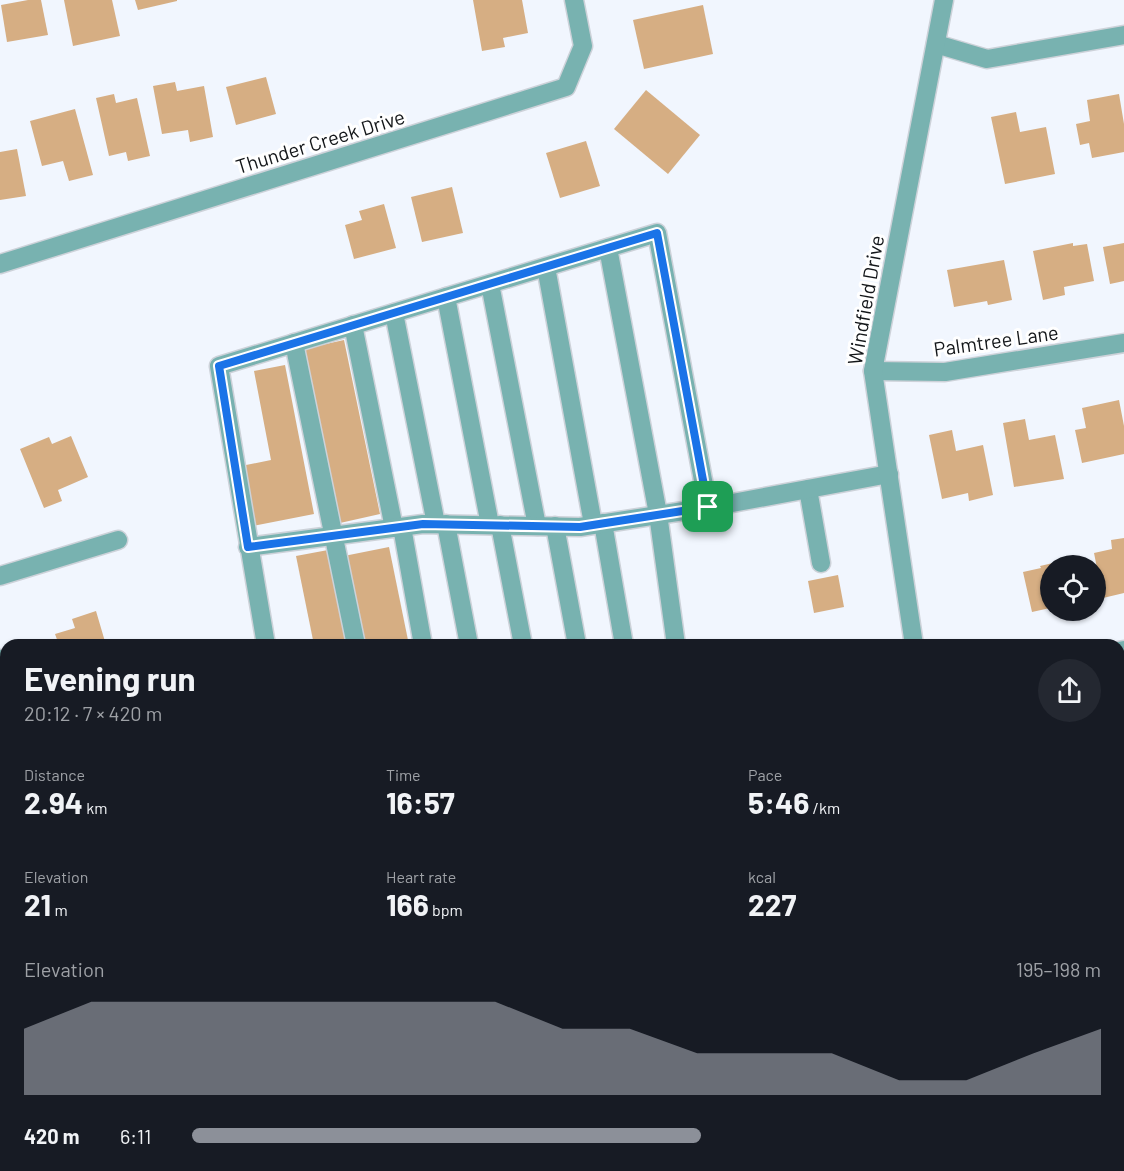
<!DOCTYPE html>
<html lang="en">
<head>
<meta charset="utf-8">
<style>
  :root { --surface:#171b24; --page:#242831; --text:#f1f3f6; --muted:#9ea1a6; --accent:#8c9099 }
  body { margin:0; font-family:Barlow,sans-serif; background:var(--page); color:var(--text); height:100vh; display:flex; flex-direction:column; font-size:22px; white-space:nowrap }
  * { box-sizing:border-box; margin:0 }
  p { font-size:20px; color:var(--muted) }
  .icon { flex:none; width:33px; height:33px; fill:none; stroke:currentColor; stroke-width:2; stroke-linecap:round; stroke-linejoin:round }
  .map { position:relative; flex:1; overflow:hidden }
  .drawer { position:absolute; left:0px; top:639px; width:1125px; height:532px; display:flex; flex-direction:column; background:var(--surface); border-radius:18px 18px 0 0; box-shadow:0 2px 4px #0004 }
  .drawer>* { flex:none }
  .tools { position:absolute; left:1040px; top:555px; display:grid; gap:12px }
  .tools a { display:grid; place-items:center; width:66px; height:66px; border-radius:50%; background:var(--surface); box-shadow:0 2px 4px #0004; font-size:30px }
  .pin { position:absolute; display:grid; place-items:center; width:51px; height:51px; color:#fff; margin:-26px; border-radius:12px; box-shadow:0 3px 9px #0006 }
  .round { display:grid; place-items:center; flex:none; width:63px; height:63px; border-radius:32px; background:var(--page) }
  .headline { display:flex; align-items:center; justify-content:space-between; height:102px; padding:0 24px }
  h1 { font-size:33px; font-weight:700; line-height:45px }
  .figures { display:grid; grid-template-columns:repeat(3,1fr); gap:9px; height:102px; padding:6px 24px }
  .figures div { display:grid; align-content:center }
  .figures b { font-size:30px; font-weight:700 }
  .figures small { font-size:16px; font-weight:400 }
  .figures p { font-size:16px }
  .chart { height:168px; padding:12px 24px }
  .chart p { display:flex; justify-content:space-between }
  .chart svg { width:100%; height:108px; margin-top:6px; fill:var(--accent); opacity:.7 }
  ul { padding:0 24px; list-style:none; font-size:20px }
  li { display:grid; grid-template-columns:96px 72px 1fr; align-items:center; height:45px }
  li i { height:15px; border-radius:8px; background:var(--accent) }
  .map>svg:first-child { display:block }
  .building { fill:#d6ae83 }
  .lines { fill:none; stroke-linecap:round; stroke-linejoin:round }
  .minor-casing { stroke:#cdd2d9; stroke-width:21 }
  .minor { stroke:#78b2b0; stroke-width:18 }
  .route-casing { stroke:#fff; stroke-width:12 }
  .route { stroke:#1a73e8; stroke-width:8 }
  .labels { text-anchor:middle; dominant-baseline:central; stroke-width:6; stroke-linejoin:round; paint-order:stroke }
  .street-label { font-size:20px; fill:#131619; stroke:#fff }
</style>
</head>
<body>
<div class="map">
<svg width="1124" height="1171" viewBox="0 0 1124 1171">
  <rect width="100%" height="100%" fill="#f1f6fe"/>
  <g class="building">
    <path d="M28 0H41L48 35 7 42 1 5Z"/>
    <path d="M64 0H112L120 36 73 46Z"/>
    <path d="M135 0H177V1L138 10Z"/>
    <path d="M473 0H522L528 33 503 38 505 47 482 51Z"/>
    <path d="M703 5 713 54 644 69 633 20Z"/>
    <path d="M266 77 276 114 236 125 226 87Z"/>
    <path d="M175 82 177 91 204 86 213 137 190 142 188 130 162 134 153 86Z"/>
    <path d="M646 90 700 135 668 174 614 129Z"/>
    <path d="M114 94 116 103 137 98 150 156 128 161 126 152 109 156 96 98Z"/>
    <path d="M1119 94 1124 124V152L1092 158 1089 143 1080 145 1076 124 1090 121 1087 100Z"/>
    <path d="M75 109 93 175 69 181 63 161 42 166 30 121Z"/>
    <path d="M1016 112 1020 132 1046 127 1055 174 1005 184 991 117Z"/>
    <path d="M586 141 600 186 560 198 546 153Z"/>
    <path d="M17 149 26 196 0 200V152Z"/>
    <path d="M452 187 463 233 422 242 411 197Z"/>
    <path d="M384 204 396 248 354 259 345 225 362 220 359 211Z"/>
    <path d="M1073 243V246L1087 244 1094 281 1064 287 1065 295 1043 300 1033 251Z"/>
    <path d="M1124 243V281L1110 284 1103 247Z"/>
    <path d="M1004 260 1012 300 988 305 987 301 954 307 947 270Z"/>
    <path d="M344 340 380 514 340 523 303 349Z"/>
    <path d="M285 365 314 514 253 526 241 466 271 460 254 371Z"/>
    <path d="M1119 400 1124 426V454L1082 463 1075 430 1086 428 1082 408Z"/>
    <path d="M1025 419 1029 440 1055 435 1064 479 1014 487 1003 423Z"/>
    <path d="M952 430 956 451 983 445 993 495 969 501 968 493 942 499 929 435Z"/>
    <path d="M71 436 88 477 58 490 62 501 44 508 20 449 49 437 52 444Z"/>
    <path d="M1124 538V593L1103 598 1094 553 1112 549 1111 540Z"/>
    <path d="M389 547 409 645H362L344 556Z"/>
    <path d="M328 550 348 645H314L296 556Z"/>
    <path d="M1079 557 1081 566H1050V608L1032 612 1023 572 1041 568 1040 566Z"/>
    <path d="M838 575 844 607 814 613 808 581Z"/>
    <path d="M96 611 106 645H59L55 634 75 628 72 619Z"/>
    <path d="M1124 709V748H1123L1119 730V710Z"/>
    <path d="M1124 834V988H1123L1119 970V835Z"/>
    <path d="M190 1166H328V1167L303 1171H191Z"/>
  </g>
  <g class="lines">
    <defs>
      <g id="minor">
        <path d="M936 44 987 59 1124 35"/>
        <path d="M608 248 658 514 676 645"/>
        <path d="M0 264 566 87 583 46 574 0"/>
        <path d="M546 267 593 524"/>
        <path d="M490 284 537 526"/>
        <path d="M446 297 490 525"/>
        <path d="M394 313 436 524"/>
        <path d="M353 325 394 528"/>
        <path d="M294 343 356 645"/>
        <path d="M873 371 945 372 1124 343"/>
        <path d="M808 489 821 563"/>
        <path d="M603 523 624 645"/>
        <path d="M446 524 469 645"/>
        <path d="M500 525 523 645"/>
        <path d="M555 526 577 645"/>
        <path d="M402 527 423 645"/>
        <path d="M248 547 423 524 580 527 716 506 889 474"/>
        <path d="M0 576 118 540"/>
        <path d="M266 645 219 366 657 233 708 507"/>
        <path d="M914 645 873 371 944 0"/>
        <path d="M1119 651 1124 650"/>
        <path d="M0 659 6 694"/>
        <path d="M1119 822 1124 821"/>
        <path d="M0 966 6 965"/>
        <path d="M1119 1071 1124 1070"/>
        <path d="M0 1151 4 1171"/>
        <path d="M1119 1151 1124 1150"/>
        <path d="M62 1166 63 1171"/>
        <path d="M365 1166 366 1171"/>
        <path d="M1013 1171 1043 1166"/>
      </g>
    </defs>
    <use href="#minor" class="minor-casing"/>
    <use href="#minor" class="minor"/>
  </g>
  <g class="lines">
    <defs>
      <path id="route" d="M657 233 708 507 580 527 423 524 248 547 219 366Z"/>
    </defs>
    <use href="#route" class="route-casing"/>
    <use href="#route" class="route"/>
  </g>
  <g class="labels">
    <g class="street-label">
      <text transform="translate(320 141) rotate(-17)">Thunder Creek Drive</text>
      <text transform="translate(865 300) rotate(-80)">Windfield Drive</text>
      <text transform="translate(996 340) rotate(-8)">Palmtree Lane</text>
    </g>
  </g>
</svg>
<div class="tools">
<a><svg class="icon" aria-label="locate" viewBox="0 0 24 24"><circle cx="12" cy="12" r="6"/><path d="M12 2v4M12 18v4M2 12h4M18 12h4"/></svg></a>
</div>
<div class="pin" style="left:708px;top:507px;background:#1e9e55"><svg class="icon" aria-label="arrive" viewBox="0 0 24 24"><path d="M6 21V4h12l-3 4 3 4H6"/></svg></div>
<section class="drawer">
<div class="headline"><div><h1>Evening run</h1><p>20:12 · 7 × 420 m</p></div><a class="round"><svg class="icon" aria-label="share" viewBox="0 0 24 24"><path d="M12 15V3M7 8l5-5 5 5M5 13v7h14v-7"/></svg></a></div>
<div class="figures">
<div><p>Distance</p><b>2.94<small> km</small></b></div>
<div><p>Time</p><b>16:57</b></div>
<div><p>Pace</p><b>5:46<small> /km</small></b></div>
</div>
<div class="figures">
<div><p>Elevation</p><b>21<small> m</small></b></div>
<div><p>Heart rate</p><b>166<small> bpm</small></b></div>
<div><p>kcal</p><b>227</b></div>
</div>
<div class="chart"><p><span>Elevation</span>195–198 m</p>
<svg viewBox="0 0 160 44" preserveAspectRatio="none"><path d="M0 44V17L10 6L20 6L30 6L40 6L50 6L60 6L70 6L80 17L90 17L100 27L110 27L120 27L130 38L140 38L150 27L160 17V44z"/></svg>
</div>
<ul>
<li><b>420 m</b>6:11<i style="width:56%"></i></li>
</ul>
</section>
</div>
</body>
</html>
